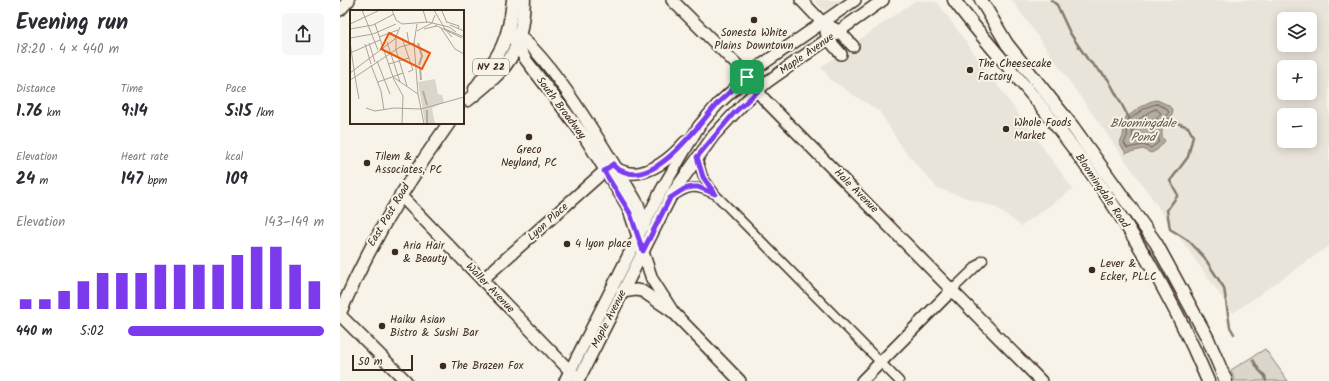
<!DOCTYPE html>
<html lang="en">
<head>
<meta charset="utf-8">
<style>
  :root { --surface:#fff; --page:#f7f7f7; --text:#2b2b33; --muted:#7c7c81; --accent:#7c3aed }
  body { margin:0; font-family:Kalam,sans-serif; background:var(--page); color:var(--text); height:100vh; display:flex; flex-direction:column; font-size:15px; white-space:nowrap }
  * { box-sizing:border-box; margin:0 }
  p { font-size:13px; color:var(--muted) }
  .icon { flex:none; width:22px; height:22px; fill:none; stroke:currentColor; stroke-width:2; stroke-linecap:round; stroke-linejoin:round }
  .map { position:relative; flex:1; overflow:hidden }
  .side { display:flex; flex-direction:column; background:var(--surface); width:340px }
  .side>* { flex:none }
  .tools { position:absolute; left:937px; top:12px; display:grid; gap:8px }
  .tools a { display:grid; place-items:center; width:40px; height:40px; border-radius:6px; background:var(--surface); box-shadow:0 2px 10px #0003; font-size:20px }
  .scale { position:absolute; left:12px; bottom:10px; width:61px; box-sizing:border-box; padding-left:4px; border:2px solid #3b2a1e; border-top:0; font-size:11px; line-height:14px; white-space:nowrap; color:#3b2a1e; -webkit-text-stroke:3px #f7f3e8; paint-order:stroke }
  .pin { position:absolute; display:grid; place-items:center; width:34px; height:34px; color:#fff; margin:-17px; border-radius:8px; box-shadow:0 2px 6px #0006 }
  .round { display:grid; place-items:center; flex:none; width:42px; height:42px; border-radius:6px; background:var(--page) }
  .headline { display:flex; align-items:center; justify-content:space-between; height:68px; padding:0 16px }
  h1 { font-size:22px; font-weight:800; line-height:30px }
  .figures { display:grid; grid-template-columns:repeat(3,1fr); gap:6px; height:68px; padding:4px 16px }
  .figures div { display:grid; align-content:center }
  .figures b { font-size:17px; font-weight:800 }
  .figures small { font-size:11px; font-weight:400 }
  .figures p { font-size:11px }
  .chart { height:112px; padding:8px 16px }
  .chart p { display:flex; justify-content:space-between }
  .chart svg { width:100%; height:72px; margin-top:4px; stroke:var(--accent); stroke-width:6 }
  ul { padding:0 16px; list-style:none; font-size:13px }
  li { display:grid; grid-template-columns:64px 48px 1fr; align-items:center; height:30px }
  li i { height:10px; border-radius:5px; background:var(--accent) }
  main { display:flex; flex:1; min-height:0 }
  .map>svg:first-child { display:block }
  .built { fill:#e9e4d9; fill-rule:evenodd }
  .green { fill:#dbd6cb; stroke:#8b8074 }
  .water { fill:#b4aca0; stroke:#84786c }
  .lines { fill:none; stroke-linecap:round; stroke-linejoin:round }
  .shore { stroke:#6b5e52; stroke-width:1 }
  .stream { stroke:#84786c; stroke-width:2.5 }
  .street-casing { stroke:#3b2a1e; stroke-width:11 }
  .secondary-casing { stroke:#3b2a1e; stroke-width:14 }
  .primary-casing { stroke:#3b2a1e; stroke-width:15 }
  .street { stroke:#f7f3e8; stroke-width:8 }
  .secondary { stroke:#f7f3e8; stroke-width:11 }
  .primary { stroke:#f7f3e8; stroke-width:12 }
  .route-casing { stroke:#fff; stroke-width:8 }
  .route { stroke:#7c3aed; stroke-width:5 }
  .poi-dot { fill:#3b2a1e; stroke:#f7f3e8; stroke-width:1.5 }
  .labels { text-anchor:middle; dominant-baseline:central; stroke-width:4; stroke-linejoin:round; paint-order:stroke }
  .shield { fill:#f7f3e8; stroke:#73665b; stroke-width:1 }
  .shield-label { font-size:10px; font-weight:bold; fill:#3b2a1e }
  .poi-label { font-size:11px; fill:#3b2a1e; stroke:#f7f3e8; text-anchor:start }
  .street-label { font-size:11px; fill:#3b2a1e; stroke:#f7f3e8 }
  .water-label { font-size:12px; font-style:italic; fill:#5f5145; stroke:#f7f3e8 }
  .inset-river { fill:none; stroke:#b4aca0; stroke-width:2 }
  .inset-road { fill:none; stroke:#aca397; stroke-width:1 }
  .view { fill:#e8590c; fill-opacity:0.15; stroke:#e8590c; stroke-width:2 }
  .inset-edge { fill:none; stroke:#3b2a1e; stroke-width:2 }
</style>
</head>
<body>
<main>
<section class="side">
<div class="headline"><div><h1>Evening run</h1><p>18:20 · 4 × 440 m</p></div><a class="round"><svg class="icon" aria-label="share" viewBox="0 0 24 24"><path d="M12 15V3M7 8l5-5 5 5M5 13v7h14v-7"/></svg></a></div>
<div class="figures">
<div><p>Distance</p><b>1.76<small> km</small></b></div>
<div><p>Time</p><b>9:14</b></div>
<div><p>Pace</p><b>5:15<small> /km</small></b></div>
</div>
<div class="figures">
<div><p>Elevation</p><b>24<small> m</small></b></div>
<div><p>Heart rate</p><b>147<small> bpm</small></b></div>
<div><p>kcal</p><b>109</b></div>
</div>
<div class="chart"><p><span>Elevation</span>143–149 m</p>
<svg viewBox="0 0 160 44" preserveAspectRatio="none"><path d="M5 44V38M15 44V38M25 44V33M35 44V27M45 44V22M55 44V22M65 44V22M75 44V17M85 44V17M95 44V17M105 44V17M115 44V11M125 44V6M135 44V6M145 44V17M155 44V27"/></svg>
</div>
<ul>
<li><b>440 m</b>5:02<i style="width:100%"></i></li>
</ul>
</section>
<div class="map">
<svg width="989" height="381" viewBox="0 0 989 381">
  <rect width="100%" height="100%" fill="#f7f3e8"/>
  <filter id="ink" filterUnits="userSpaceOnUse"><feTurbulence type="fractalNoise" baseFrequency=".025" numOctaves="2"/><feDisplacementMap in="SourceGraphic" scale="8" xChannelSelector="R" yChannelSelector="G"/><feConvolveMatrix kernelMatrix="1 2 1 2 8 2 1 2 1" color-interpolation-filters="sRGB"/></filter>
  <g filter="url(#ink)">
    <g class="built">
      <path d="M474 0H501L485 11Z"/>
      <path d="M576 0 597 2 733 189 681 226 657 208 597 188 563 149 540 112 492 81 481 67Z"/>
      <path d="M672 0H989V246L893 313ZM944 19H970V45H944ZM944 67H970V93H944ZM944 115H970V141H944Z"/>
    </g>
    <path class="green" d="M925 349 948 381H895L891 370Z"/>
    <path class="water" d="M817 100 828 105 833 110 831 117 822 126V137L825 141 817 150 811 153 803 149 786 153 779 143 783 137 785 118C797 111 803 102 817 100Z"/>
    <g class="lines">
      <g class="shore">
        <path d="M817 104 826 108 829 112 818 125 819 142 811 148 803 145 787 148 784 143 787 137 788 120C798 114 806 105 817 104Z"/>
        <path d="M816 109 821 113 813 123V141L811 142 803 140 792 142 793 124C801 119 807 111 816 109Z"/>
      </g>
      <g class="stream">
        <path d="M711 0 717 5 730 33 748 60 768 79 789 118"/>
        <path d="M826 119 848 127 853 136 848 157 830 181 838 195 827 210 830 229 849 241 864 257 884 288 890 327 894 334"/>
        <path d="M913 360 919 370 925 376 926 381"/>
      </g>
      <defs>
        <g id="street">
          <path d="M357 157 363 177 375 194 559 381"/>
          <path d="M332 197C347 187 355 184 372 193"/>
          <path d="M613 289 643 260"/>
        </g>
        <g id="secondary">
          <path d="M332 0 400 68 424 99 701 381"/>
          <path d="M461 0 482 22 499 31 513 46"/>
          <path d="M0 10 9 0"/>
          <path d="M486 32 488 39 501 54"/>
          <path d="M173 33C205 45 277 169 298 204L304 226"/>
          <path d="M173 38 186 60 244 136 285 202 290 213 312 279 333 312"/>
          <path d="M275 168C280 170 285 173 290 173 311 175 332 157 345 142"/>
          <path d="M60 195 235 376"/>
          <path d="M142 280 270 166"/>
          <path d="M282 292 296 290 302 291 333 312 400 381"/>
          <path d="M0 315 66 381"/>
          <path d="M225 381 322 189 359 126 378 104 417 68 515 0"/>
          <path d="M238 381 332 194 374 135 407 100 427 82 543 0"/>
          <path d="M522 381 613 289"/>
        </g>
        <g id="primary">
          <path d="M614 0C643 40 678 76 708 115 772 196 828 285 868 381"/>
          <path d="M641 0 667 44 733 127 816 243 867 337 886 381"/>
          <path d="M135 89C159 55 169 43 173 0"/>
          <path d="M128 100C169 67 181 55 184 0"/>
          <path d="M0 313C29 245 66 183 109 123"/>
        </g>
      </defs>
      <use href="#street" class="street-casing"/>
      <use href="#secondary" class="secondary-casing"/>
      <use href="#primary" class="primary-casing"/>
      <use href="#street" class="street"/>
      <use href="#secondary" class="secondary"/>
      <use href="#primary" class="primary"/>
    </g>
  </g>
  <g class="lines" filter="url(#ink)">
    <defs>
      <path id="route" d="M407 77 418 91 394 113 357 157 363 177 375 194 358 187H353L344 189 330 198 303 251 290 213 264 171 273 164C275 169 279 170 285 172 317 185 359 124 377 104 386 95 397 86 407 77Z"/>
    </defs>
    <use href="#route" class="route-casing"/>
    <use href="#route" class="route"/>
  </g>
  <g class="poi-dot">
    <circle cx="414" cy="20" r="4"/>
    <circle cx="630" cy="70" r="4"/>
    <circle cx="666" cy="129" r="4"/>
    <circle cx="189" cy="137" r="4"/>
    <circle cx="27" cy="163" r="4"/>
    <circle cx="227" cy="244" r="4"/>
    <circle cx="55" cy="252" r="4"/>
    <circle cx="752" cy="270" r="4"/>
    <circle cx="42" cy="326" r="4"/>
    <circle cx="103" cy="366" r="4"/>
  </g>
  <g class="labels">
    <rect class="shield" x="133" y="59" width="36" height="16" rx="3"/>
    <g class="shield-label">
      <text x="151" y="67">NY 22</text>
    </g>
    <g class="poi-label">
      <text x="414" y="33" text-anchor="middle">Sonesta White<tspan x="414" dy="13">Plains Downtown</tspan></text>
      <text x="638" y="64">The Cheesecake<tspan x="638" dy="13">Factory</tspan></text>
      <text x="674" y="123">Whole Foods<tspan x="674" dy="13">Market</tspan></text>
      <text x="189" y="150" text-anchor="middle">Greco<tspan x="189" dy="13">Neyland, PC</tspan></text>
      <text x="35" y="157">Tilem &amp;<tspan x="35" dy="13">Associates, PC</tspan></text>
      <text x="235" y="244">4 lyon place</text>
      <text x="63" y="246">Aria Hair<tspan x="63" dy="13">&amp; Beauty</tspan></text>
      <text x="760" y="264">Lever &amp;<tspan x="760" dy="13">Ecker, PLLC</tspan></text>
      <text x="50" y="320">Haiku Asian<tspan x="50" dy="13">Bistro &amp; Sushi Bar</tspan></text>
      <text x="111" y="366">The Brazen Fox</text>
    </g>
    <g class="street-label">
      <text transform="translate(467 54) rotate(-35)">Maple Avenue</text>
      <text transform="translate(221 108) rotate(53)">South Broadway</text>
      <text transform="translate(516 191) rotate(45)">Hale Avenue</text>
      <text transform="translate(762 191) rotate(56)">Bloomingdale Road</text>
      <text transform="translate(49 215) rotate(-59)">East Post Road</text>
      <text transform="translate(208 222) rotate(-42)">Lyon Place</text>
      <text transform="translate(150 288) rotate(46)">Waller Avenue</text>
      <text transform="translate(269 319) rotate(-63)">Maple Avenue</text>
    </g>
    <g class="water-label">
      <text x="803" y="123">Bloomingdale<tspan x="803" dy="14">Pond</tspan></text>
    </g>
  </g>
  <g transform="translate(10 10)">
    <rect width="114" height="114" fill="#f7f3e8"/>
    <path d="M85 69 88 84 92 85 94 92 82 98 85 114H75L68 72Z" fill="#dbd6cb"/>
    <path class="inset-river" d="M68 33 72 46 69 55M70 57 71 70M73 81 77 95M77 113V100"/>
    <path class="inset-road" d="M12 0 28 40M42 0 46 10 52 14 78 12 99 17 106 22M73 0 77 13M84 0 95 19 114 27M92 1 97 13M97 12 109 16 108 19M0 14 30 0M25 14 43 67 68 84 74 114M67 14 64 33 68 84M85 15 112 28M100 15 114 21M91 18 105 39 114 44M94 18 102 27M0 19 23 15 44 4M74 19 87 16M67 21 82 13 85 5M57 22 59 34M29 27 48 20M46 27V40M0 28 23 24 46 14M52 28 63 60 58 62M0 32 5 67 50 37 65 33M37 32 50 72M19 33 25 52M15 34 21 54M46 40 57 76M0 43 30 30M27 51 40 84M39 54 59 48M21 55 31 81 34 100M0 63 45 29 50 17M43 68 53 86 52 114M0 70 5 67 9 89M28 72 53 63M16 98 25 101 44 98 71 99 114 87"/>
    <path class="view" d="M39 23 80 43 72 59 31 39Z"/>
    <rect width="114" height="114" class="inset-edge"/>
  </g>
</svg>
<div class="tools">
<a><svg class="icon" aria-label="layers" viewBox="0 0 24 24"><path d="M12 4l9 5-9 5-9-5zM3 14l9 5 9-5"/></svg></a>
<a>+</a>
<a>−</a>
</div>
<div class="scale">50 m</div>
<div class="pin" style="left:407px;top:77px;background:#1e9e55"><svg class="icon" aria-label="arrive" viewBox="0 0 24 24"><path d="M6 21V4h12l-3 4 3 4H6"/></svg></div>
</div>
</main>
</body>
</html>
